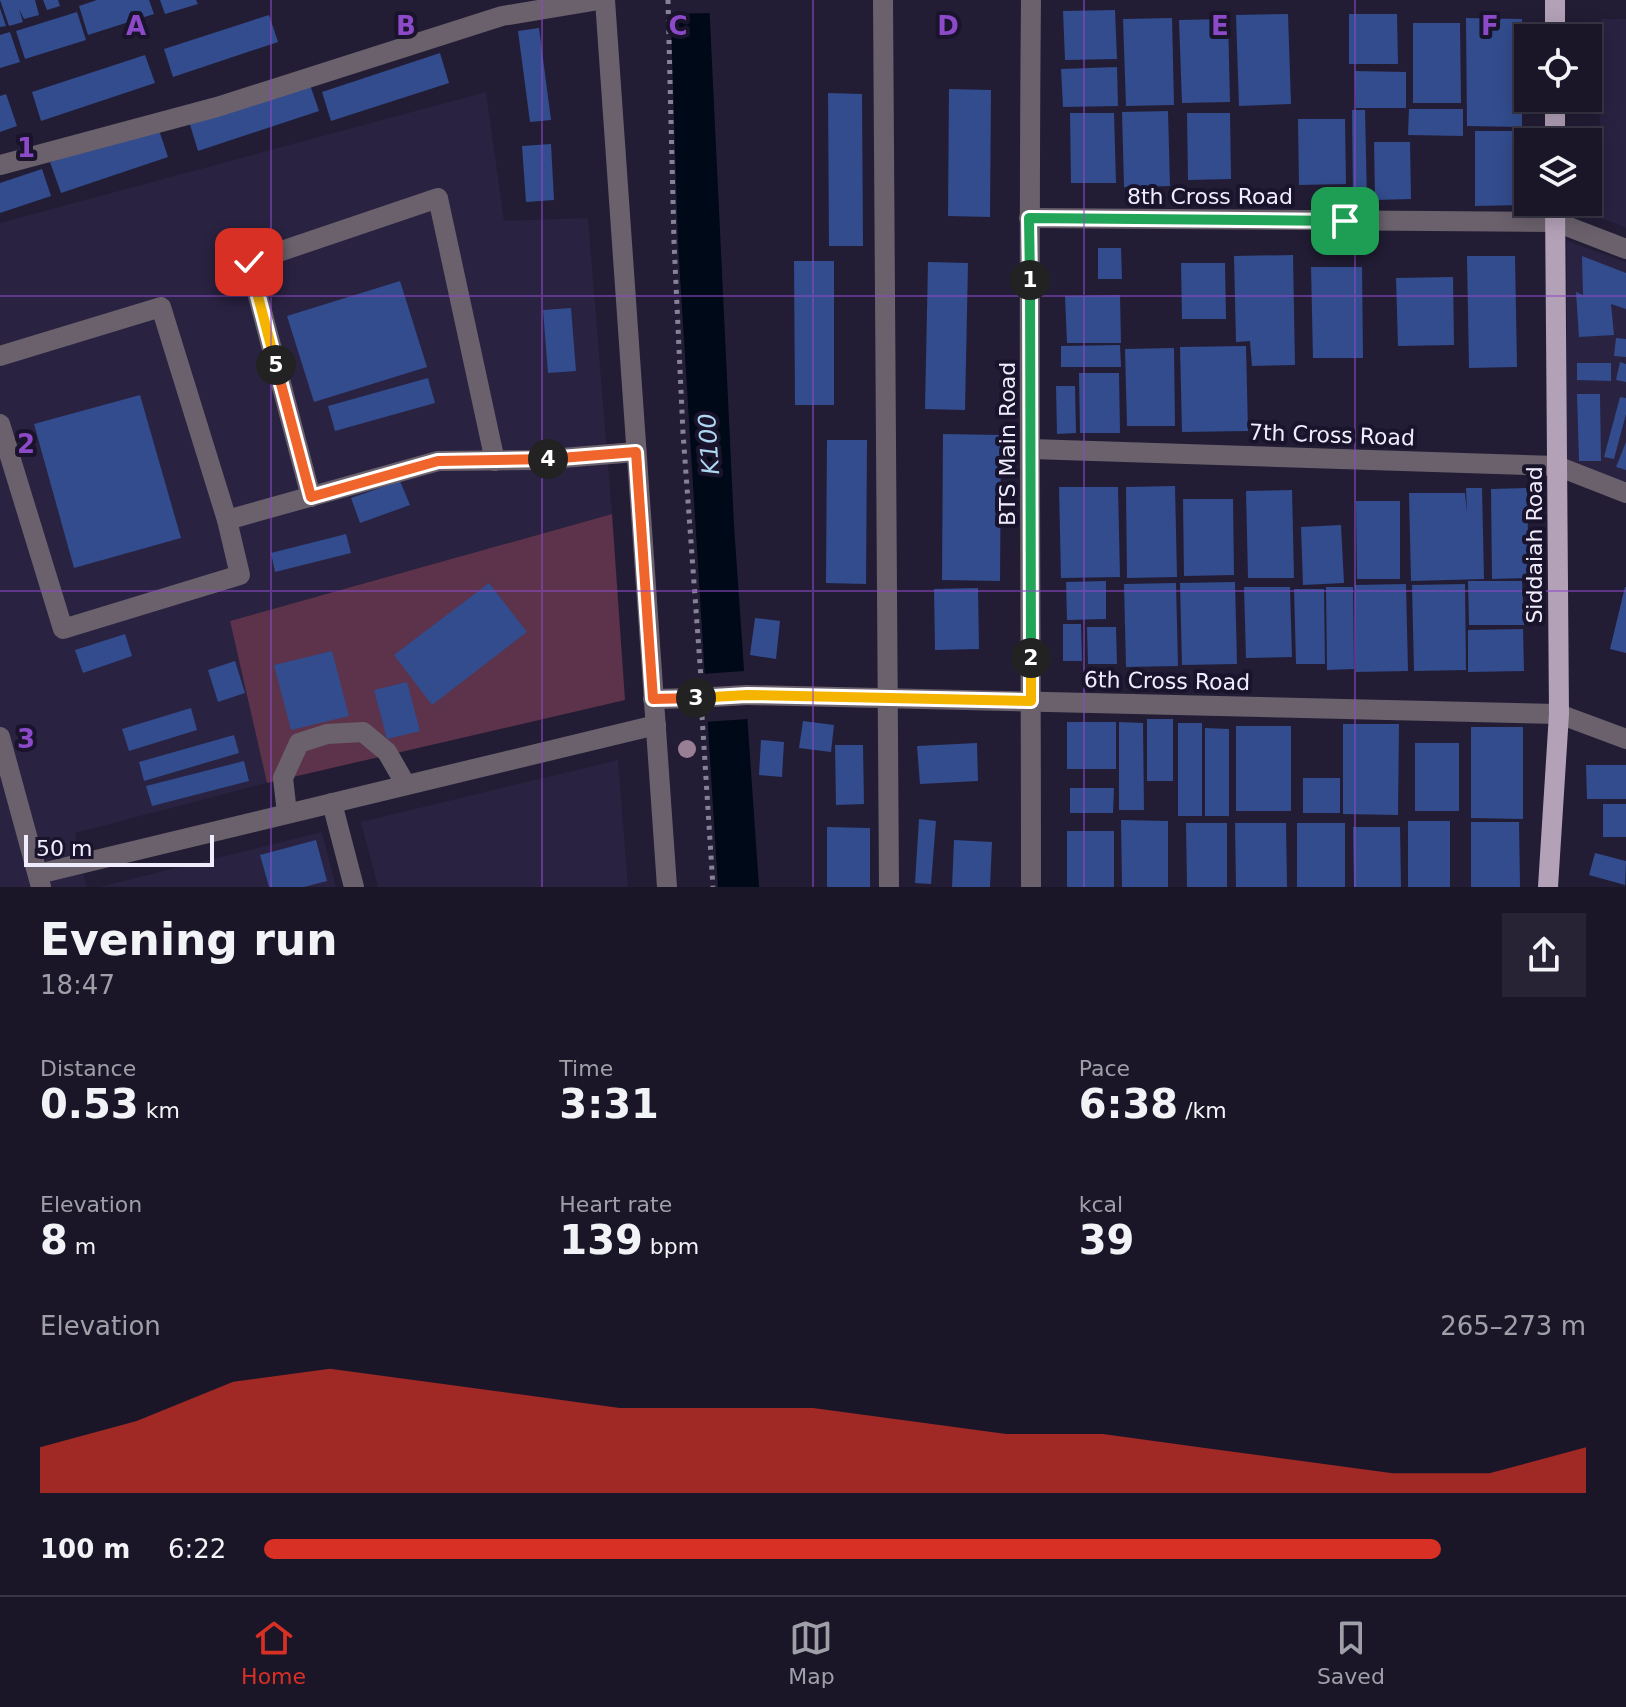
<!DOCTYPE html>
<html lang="en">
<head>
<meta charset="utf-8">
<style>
  :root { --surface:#1a1628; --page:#272334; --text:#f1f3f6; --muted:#9f9fa8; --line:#383545; --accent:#d93025 }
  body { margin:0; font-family:"DejaVu Sans",sans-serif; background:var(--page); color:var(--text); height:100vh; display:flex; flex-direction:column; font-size:30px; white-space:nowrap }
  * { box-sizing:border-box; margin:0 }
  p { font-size:26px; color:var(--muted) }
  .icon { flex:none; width:44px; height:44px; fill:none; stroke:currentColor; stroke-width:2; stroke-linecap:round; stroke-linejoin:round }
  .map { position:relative; height:887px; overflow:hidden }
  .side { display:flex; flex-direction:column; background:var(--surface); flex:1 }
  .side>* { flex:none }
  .fabs { position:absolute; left:1514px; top:24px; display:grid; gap:16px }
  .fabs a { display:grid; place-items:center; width:88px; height:88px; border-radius:0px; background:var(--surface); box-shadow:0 4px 20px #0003,0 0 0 2px var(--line); font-size:40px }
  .scale { position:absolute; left:24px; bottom:20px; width:190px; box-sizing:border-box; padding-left:8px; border:4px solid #efedfd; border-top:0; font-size:22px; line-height:28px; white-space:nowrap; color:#efedfd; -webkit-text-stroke:6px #19142b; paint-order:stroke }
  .pin { position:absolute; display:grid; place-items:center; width:68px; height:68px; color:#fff; margin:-34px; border-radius:16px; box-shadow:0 4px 12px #0006 }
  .km { position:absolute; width:40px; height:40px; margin:-20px; border-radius:50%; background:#222; color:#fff; font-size:22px; line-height:40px; text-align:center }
  .round { display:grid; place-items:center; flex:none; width:84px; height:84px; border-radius:0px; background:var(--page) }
  .headline { display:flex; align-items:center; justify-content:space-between; height:136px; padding:0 40px }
  h1 { font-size:44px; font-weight:800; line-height:60px }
  .stats { display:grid; grid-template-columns:repeat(3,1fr); gap:12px; height:136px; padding:8px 40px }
  .stats div { display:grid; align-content:center }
  .stats b { font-size:40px; font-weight:800 }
  .stats small { font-size:22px; font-weight:400 }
  .stats p { font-size:22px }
  .chart { height:224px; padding:16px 40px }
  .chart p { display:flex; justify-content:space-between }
  .chart svg { width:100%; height:144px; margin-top:8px; fill:var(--accent); opacity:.7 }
  ul { padding:0 40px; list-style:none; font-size:26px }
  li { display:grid; grid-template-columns:128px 96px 1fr; align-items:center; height:60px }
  li i { height:20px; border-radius:10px; background:var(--accent) }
  .tabs { display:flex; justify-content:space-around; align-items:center; height:112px; border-top:2px solid var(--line); background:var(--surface); font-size:22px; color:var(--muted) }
  .tabs a { display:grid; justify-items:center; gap:4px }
  .tabs .current { color:var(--accent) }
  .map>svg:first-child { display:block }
  .built { fill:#292241 }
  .green { fill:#5c334a }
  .water { fill:#000918 }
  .pier { fill:#221d35 }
  .building { fill:#324c8d }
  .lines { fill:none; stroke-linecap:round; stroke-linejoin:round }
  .path { stroke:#878397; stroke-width:5; stroke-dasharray:4 6; stroke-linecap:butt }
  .minor { stroke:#6a616c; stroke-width:20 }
  .major { stroke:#b3a1b8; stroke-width:20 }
  .minor-bridge { stroke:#6a616c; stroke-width:20 }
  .tree { fill:#997f96 }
  .split-1-casing { stroke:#fff; stroke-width:16 }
  .split-2-casing { stroke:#fff; stroke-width:16 }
  .split-3-casing { stroke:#fff; stroke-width:16 }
  .split-4-casing { stroke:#fff; stroke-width:16 }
  .split-5-casing { stroke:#fff; stroke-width:16 }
  .split-6-casing { stroke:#fff; stroke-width:16 }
  .split-1 { stroke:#22a559; stroke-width:10 }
  .split-2 { stroke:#22a559; stroke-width:10 }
  .split-3 { stroke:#f5b400; stroke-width:10 }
  .split-4 { stroke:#f0652b; stroke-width:10 }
  .split-5 { stroke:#f0652b; stroke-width:10 }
  .split-6 { stroke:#f5b400; stroke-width:10 }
  .grid { fill:none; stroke:#8c49c8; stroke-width:2; stroke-opacity:0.55 }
  .labels { text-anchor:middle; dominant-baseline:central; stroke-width:8; stroke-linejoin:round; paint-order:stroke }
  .street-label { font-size:22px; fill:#efedfd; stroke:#19142b }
  .water-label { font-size:24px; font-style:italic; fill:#aed6f1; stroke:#19142b }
  .grid-label { font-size:26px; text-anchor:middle; font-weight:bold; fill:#8c49c8; stroke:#19142b; stroke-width:8; stroke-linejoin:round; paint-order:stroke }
</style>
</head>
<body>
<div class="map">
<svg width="1626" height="887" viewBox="0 0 1626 887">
  <rect width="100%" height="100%" fill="#221d35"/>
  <g class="built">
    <path d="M1601 19H1626V228L1599 217Z"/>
    <path d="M486 92 504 221 588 218 612 514 230 621 267 783 75 833 80 863 87 887H0V223Z"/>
    <path d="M1567 241 1626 262V485L1567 462Z"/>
    <path d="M618 760 628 887H378L361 822Z"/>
    <path d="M322 832 336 887H99Z"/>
  </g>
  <path class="green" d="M612 514 625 700 267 783 230 621Z"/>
  <path class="water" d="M672 0H709L734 525 759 887H718L678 244 671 23Z"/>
  <g class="pier">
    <path d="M668 0H711V13L667 14Z"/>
    <path d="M745 671 748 719 704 722 701 674Z"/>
  </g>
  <g class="building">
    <path d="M0 0H35L39 15 24 19 19 9 23 22 9 26Z"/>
    <path d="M43 0H58L60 6 47 10Z"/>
    <path d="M97 0H149L154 14 88 35 79 6Z"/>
    <path d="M160 0H196L198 4 165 14Z"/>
    <path d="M0 8 6 26 0 27Z"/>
    <path d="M1115 10 1117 59 1065 60 1063 11Z"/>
    <path d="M77 12 86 40 25 59 16 31Z"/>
    <path d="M1288 14 1291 104 1239 106 1236 15Z"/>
    <path d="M1349 14H1397L1398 64H1349Z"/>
    <path d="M269 15 278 42 173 77 164 49Z"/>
    <path d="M1172 18 1174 105 1126 106 1123 19Z"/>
    <path d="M1466 18 1522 19V127L1467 126Z"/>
    <path d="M1228 19 1230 102 1182 103 1179 20Z"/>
    <path d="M1413 23H1460L1461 103H1413Z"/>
    <path d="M539 28 551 120 530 122 518 31Z"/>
    <path d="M10 32 20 62 0 68V35Z"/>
    <path d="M440 53 449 83 331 121 322 92Z"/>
    <path d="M145 55 155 83 41 121 32 92Z"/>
    <path d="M1117 67 1118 106 1063 107 1061 69Z"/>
    <path d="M1355 71 1406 72V108H1356Z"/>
    <path d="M308 79 319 111 198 151 188 118Z"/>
    <path d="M949 89 991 90 990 217 948 216Z"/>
    <path d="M828 93 862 94 863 246H829Z"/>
    <path d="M6 94 17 126 0 132V96Z"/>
    <path d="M1409 109H1463V136L1408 135Z"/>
    <path d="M1352 110H1365L1367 201H1353Z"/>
    <path d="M1168 111 1170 186 1124 187 1122 112Z"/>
    <path d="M1070 113H1114L1116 183H1071Z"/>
    <path d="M1187 113H1230L1231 179 1188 180Z"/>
    <path d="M1298 119H1345L1346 184 1299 185Z"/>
    <path d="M158 127 168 157 61 193 50 162Z"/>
    <path d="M1475 131H1522V205L1475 206Z"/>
    <path d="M1374 142H1410L1411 199 1375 200Z"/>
    <path d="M551 144 554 200 526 202 522 146Z"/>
    <path d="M42 169 51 196 0 213V183Z"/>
    <path d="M1098 248H1121L1122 279H1098Z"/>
    <path d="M1293 255 1295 365 1252 366 1250 341 1236 342 1234 256Z"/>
    <path d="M1467 256H1515L1517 367 1469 368Z"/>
    <path d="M1582 256 1626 273V309L1611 304 1614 335 1579 337 1576 292 1583 295Z"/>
    <path d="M794 261H834V405H795Z"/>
    <path d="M928 262 968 263 965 410 925 409Z"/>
    <path d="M1181 263H1225L1226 319H1182Z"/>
    <path d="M1311 267H1362L1363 358H1313Z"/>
    <path d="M1453 277 1454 345 1398 346 1396 278Z"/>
    <path d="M400 281 427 367 314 402 287 316Z"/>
    <path d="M1120 295 1121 343H1067L1065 296Z"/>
    <path d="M571 308 576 371 548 373 543 310Z"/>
    <path d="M1616 338 1626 339V357L1614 356Z"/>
    <path d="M1120 345 1121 367H1061V346Z"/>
    <path d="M1246 346 1248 431 1182 432 1180 347Z"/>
    <path d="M1174 348 1175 426H1127L1125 349Z"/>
    <path d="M1620 362 1626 364V382L1616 380Z"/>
    <path d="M1577 363H1611V381L1577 380Z"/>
    <path d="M1079 373H1119L1120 433H1080Z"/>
    <path d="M428 378 435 403 335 431 328 406Z"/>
    <path d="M1056 386H1075L1076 433 1057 434Z"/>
    <path d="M1577 394H1600L1601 461H1579Z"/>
    <path d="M140 395 181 538 74 568 34 424Z"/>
    <path d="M1620 397 1626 398V414L1614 459 1604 457Z"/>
    <path d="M943 434 1001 435 1000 581 942 580Z"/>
    <path d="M827 440H867L866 584 826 583Z"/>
    <path d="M1626 442V470L1616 467Z"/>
    <path d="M400 481 410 505 360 523 351 498Z"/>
    <path d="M1175 486 1177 577 1127 578 1126 487Z"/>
    <path d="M1059 487H1118L1120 577 1061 578Z"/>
    <path d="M1466 488H1482L1484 579 1411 581 1409 493H1465L1467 513Z"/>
    <path d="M1527 488 1529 578 1492 579 1491 489Z"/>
    <path d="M1292 490 1294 578H1248L1246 491Z"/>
    <path d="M1183 499H1233L1234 575 1184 576Z"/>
    <path d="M1356 501H1400V579H1357Z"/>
    <path d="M1341 525 1344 583 1303 585 1301 527Z"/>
    <path d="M346 534 351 553 275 572 271 553Z"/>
    <path d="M1106 581V619L1067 620 1066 582Z"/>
    <path d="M1468 581H1522L1524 625H1469Z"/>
    <path d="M1235 582 1237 664 1182 665 1180 583Z"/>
    <path d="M489 583 527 632 432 705 394 655Z"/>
    <path d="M1176 583 1178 666 1126 667 1124 584Z"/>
    <path d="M1406 584 1408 671 1356 672 1355 585Z"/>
    <path d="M1465 584 1466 670 1414 671 1412 585Z"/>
    <path d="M1244 587H1290L1292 657 1246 658Z"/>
    <path d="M1326 587H1353L1354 669 1327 670Z"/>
    <path d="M1625 587H1626V653L1610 649Z"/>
    <path d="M978 588 979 649 935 650 934 589Z"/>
    <path d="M1294 589H1324L1325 664H1296Z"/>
    <path d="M755 618 780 621 776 659 750 655Z"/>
    <path d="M1063 624H1081L1082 661H1063Z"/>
    <path d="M1087 627H1116L1117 664H1088Z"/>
    <path d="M1523 629 1524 671 1468 672V630Z"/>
    <path d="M125 634 132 656 83 673 75 650Z"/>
    <path d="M332 651 349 716 291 730 274 665Z"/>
    <path d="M235 661 245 693 218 702 208 670Z"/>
    <path d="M407 682 420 731 387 739 374 690Z"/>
    <path d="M191 708 197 730 129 751 122 729Z"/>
    <rect x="1147" y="719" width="26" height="62"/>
    <path d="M803 721 834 725 831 752 799 748Z"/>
    <rect x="1067" y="722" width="49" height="47"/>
    <path d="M1119 722 1143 723 1144 810H1119Z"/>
    <rect x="1178" y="723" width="24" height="93"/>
    <path d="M1343 724H1399L1398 815 1343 814Z"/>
    <rect x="1236" y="726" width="55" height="85"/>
    <path d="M1471 727H1523V819L1471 818Z"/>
    <path d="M1205 728 1229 729V816H1205Z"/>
    <path d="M234 735 239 753 144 781 139 762Z"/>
    <path d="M761 740 784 742 782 777 759 775Z"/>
    <path d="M977 743 978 781 920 784 917 746Z"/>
    <rect x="1415" y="743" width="44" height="68"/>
    <path d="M835 745H863L864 804 836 805Z"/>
    <path d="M244 761 249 781 152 806 146 786Z"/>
    <path d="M1586 765H1626V799H1587Z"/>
    <rect x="1303" y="778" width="37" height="35"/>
    <path d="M1070 788H1114L1113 813H1070Z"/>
    <rect x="1603" y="804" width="23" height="33"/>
    <path d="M919 819 936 821 931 884 915 883Z"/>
    <path d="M1121 820 1168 821V887H1122Z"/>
    <rect x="1408" y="821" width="42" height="66"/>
    <path d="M1471 822H1519L1520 887H1471Z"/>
    <path d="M1186 823H1227V887H1187Z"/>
    <path d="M1235 823H1286L1287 887H1236Z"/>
    <rect x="1297" y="823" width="48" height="64"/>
    <path d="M827 827 870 828V887H827Z"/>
    <path d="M1353 827H1400L1401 887H1354Z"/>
    <rect x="1067" y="831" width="47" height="56"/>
    <path d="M316 840 327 881 304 887H269L260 855Z"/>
    <path d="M954 840 992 842 990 887H952Z"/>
    <path d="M1595 853 1626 861 1625 885 1589 875Z"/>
  </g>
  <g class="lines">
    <g class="path">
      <path d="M668 0 674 242 683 433 701 678"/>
      <path d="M702 716 713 887"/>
    </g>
    <g class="minor">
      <path d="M605 0 667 887"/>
      <path d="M883 0 889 887"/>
      <path d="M0 165 217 107 502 16 599 0"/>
      <path d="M1029 218 1556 222 1626 249"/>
      <path d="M0 356 161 307 227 520 240 575 63 629 0 424"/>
      <path d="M1031 449 1557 466 1626 493"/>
      <path d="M311 497 249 262 438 198 495 461"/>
      <path d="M227 520 438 461 537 460 636 452"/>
      <path d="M747 695 1559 714 1626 739"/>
      <path d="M653 699 695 698"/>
      <path d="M0 737 41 887"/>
      <path d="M332 803 354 887"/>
      <path d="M287 813 283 778 299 743 327 734 363 732 387 752 406 785"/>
      <path d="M38 874 656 725"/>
      <path d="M1031 887C1031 591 1028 296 1031 0"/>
    </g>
    <g class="major">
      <path d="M1555 0V38"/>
      <path d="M1555 98V142"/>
      <path d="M1548 887 1559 714 1555 202"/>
    </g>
    <path class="minor-bridge" d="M695 698 747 695"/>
  </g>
  <circle class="tree" cx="687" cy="749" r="9"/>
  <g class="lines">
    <defs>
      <path id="split-1" d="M1030 280 1029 218 1345 221"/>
      <path id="split-2" d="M1030 280 1031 658"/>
      <path id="split-3" d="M696 698 747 695 1031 701V658"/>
      <path id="split-4" d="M548 459 636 452 653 699 696 698"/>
      <path id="split-5" d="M276 365 311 497 438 461 548 459"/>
      <path id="split-6" d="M249 262 276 365"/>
    </defs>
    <use href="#split-1" class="split-1-casing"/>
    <use href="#split-2" class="split-2-casing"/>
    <use href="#split-3" class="split-3-casing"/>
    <use href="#split-4" class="split-4-casing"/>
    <use href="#split-5" class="split-5-casing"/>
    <use href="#split-6" class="split-6-casing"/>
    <use href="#split-1" class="split-1"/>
    <use href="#split-2" class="split-2"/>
    <use href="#split-3" class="split-3"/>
    <use href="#split-4" class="split-4"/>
    <use href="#split-5" class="split-5"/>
    <use href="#split-6" class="split-6"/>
  </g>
  <path class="grid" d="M271 0V887M542 0V887M813 0V887M1084 0V887M1355 0V887M0 296H1626M0 591H1626"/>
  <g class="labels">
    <g class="street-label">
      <text x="1210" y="196">8th Cross Road</text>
      <text transform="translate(1332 435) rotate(2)">7th Cross Road</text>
      <text transform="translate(1007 444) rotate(-90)">BTS Main Road</text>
      <text transform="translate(1534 545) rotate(-90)">Siddaiah Road</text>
      <text transform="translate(1167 681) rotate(1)">6th Cross Road</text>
    </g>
    <g class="water-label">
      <text transform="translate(709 444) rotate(-94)">K100</text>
    </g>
  </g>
  <g class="grid-label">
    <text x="136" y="35">A</text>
    <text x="406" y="35">B</text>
    <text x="678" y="35">C</text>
    <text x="948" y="35">D</text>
    <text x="1220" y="35">E</text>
    <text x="1490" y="35">F</text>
    <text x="26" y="157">1</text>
    <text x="26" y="453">2</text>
    <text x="26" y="748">3</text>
  </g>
</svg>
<div class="fabs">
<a><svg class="icon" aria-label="locate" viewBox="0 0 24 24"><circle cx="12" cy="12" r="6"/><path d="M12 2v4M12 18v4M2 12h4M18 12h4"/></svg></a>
<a><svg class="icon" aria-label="layers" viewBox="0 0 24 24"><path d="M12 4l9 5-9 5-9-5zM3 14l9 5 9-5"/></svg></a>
</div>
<div class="scale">50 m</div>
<div class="pin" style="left:1345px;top:221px;background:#1e9e55"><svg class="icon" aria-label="arrive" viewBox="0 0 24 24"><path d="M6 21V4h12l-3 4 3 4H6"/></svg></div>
<div class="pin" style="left:249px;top:262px;background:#d93025"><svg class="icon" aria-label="check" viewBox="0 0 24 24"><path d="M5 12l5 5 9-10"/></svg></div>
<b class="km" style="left:1030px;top:280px">1</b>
<b class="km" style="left:1031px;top:658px">2</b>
<b class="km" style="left:696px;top:698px">3</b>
<b class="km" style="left:548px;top:459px">4</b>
<b class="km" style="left:276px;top:365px">5</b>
</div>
<section class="side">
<div class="headline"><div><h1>Evening run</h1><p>18:47</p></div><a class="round"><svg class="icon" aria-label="share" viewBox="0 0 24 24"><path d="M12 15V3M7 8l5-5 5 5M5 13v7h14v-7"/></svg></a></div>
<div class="stats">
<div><p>Distance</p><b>0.53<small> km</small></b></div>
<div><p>Time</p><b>3:31</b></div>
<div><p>Pace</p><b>6:38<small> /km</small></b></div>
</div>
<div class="stats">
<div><p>Elevation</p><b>8<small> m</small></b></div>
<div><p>Heart rate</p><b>139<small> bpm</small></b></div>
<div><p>kcal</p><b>39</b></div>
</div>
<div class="chart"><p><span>Elevation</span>265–273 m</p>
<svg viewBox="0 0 160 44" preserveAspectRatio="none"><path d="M0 44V30L10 22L20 10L30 6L40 10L50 14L60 18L70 18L80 18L90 22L100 26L110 26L120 30L130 34L140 38L150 38L160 30V44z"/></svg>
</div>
<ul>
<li><b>100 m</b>6:22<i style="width:89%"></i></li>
</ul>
</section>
<nav class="tabs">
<a class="current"><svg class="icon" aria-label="home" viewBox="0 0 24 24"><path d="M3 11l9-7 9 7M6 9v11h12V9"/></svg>Home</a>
<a><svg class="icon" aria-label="map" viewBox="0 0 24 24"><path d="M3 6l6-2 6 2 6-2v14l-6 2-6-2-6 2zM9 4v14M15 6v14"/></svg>Map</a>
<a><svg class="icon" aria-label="saved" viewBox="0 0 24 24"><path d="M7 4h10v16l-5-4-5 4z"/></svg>Saved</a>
</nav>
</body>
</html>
